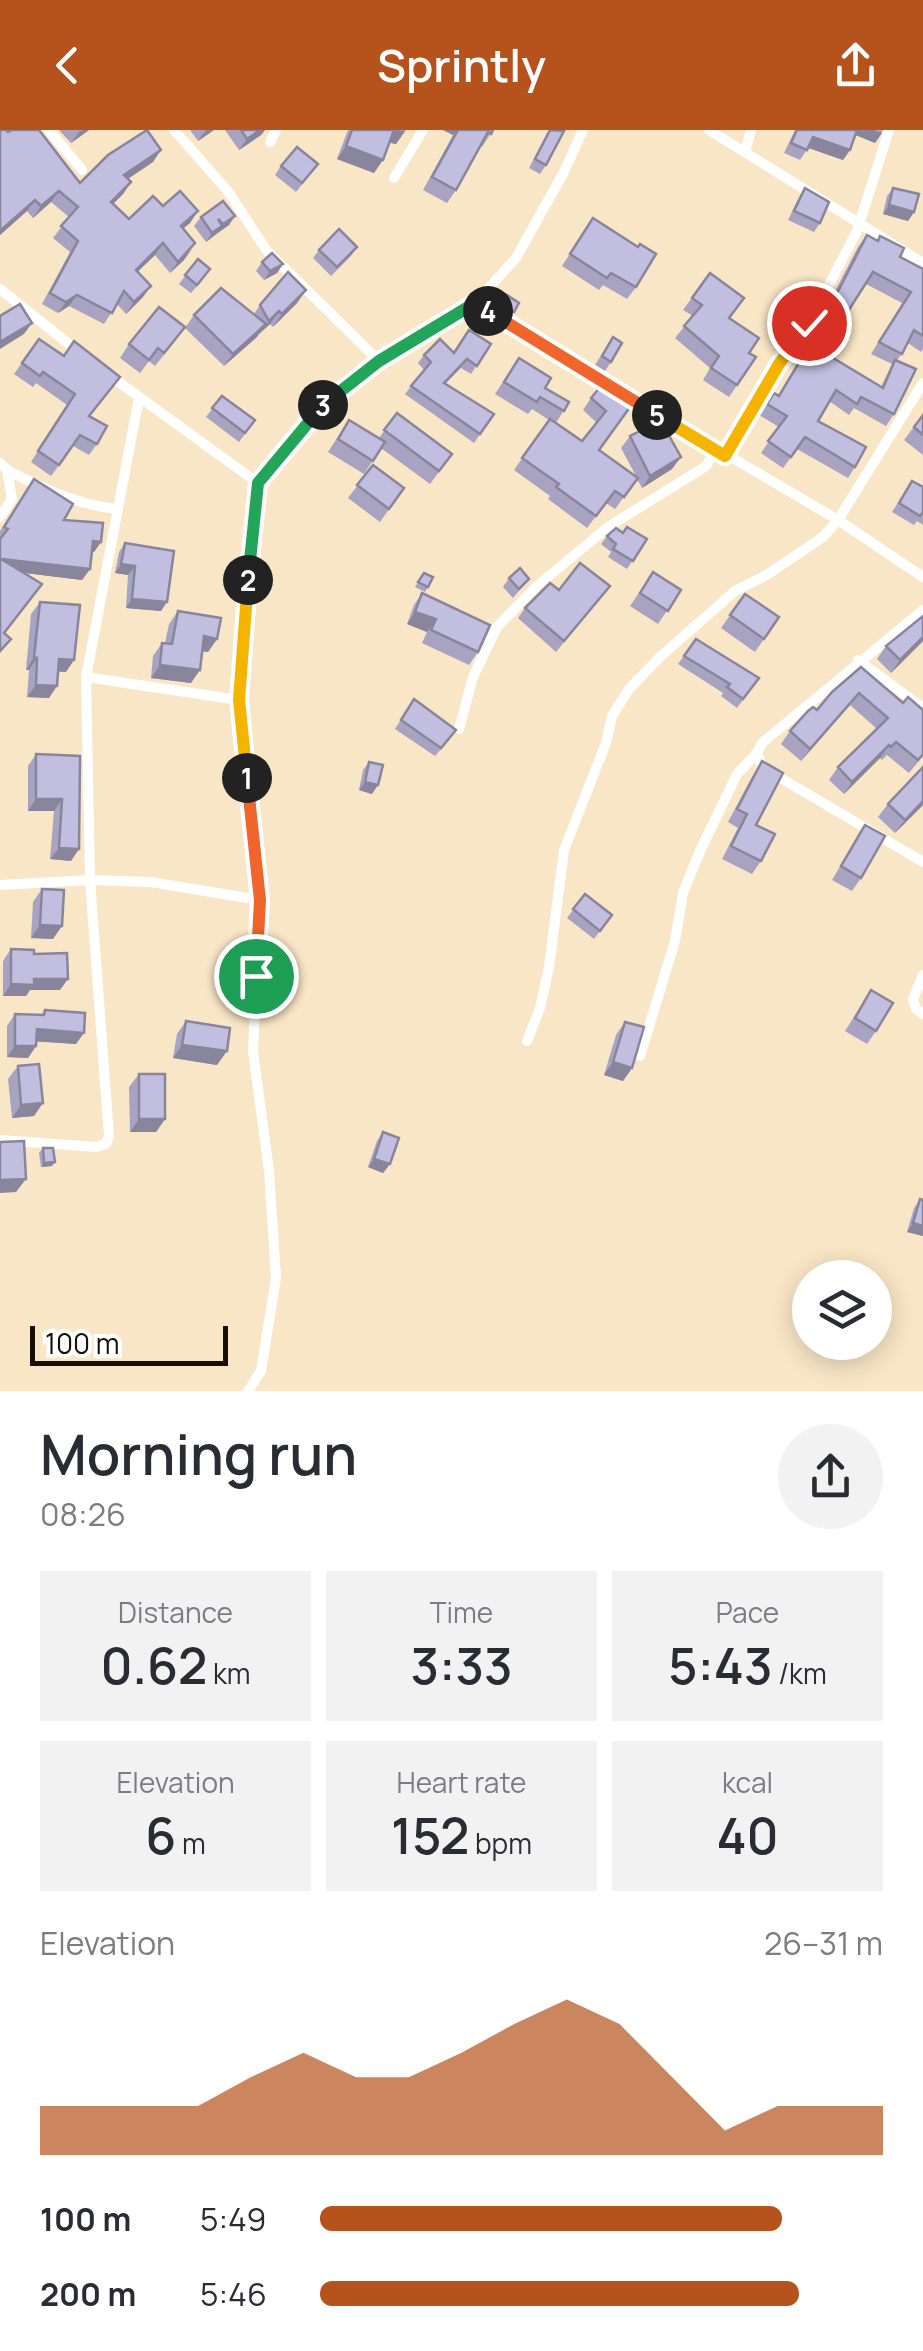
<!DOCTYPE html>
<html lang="en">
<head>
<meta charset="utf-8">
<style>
  :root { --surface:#fff; --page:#f2f2f3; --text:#2b2b33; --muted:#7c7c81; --accent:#b6521c }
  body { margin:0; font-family:Manrope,sans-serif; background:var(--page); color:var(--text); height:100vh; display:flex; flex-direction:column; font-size:38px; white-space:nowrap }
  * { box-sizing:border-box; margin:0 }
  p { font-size:32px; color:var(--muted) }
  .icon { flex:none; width:55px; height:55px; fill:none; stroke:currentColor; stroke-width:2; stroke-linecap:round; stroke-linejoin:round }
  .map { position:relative; height:1261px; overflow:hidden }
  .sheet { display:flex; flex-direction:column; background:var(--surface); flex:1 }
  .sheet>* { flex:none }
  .buttons { position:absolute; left:792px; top:1130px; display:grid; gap:20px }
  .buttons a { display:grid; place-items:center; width:100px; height:100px; border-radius:50%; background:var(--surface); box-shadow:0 5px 25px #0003; font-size:50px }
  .scale { position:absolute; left:30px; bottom:25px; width:198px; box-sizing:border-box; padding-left:10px; border:5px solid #150f05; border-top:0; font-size:28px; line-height:35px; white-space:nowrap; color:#150f05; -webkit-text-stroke:8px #fff; paint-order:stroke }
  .pin { position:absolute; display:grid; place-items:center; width:85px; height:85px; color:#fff; margin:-42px; border:5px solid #fff; border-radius:50%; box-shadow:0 2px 10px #0007 }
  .km { position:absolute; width:50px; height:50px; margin:-25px; border-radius:50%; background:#222; color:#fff; font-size:28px; line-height:50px; text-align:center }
  .round { display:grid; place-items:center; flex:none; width:105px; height:105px; border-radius:52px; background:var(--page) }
  .summary { display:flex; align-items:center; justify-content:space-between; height:170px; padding:0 40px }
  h1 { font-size:55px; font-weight:600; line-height:75px }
  .figures { display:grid; grid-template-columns:repeat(3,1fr); gap:15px; height:170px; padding:10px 40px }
  .figures div { display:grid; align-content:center; border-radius:0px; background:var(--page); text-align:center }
  .figures b { font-size:50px; font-weight:600 }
  .figures small { font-size:28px; font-weight:400 }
  .figures p { font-size:28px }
  .chart { height:280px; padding:20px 40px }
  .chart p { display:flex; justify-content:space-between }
  .chart svg { width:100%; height:180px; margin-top:10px; fill:var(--accent); opacity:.7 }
  ul { padding:0 40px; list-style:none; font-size:32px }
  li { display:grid; grid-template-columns:160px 120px 1fr; align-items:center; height:75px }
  li i { height:25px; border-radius:12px; background:var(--accent) }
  header { display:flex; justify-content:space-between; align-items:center; height:130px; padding:0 40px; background:var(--accent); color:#fff; font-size:45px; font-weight:600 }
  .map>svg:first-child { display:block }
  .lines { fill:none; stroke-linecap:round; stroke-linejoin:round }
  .street { stroke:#fff; stroke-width:10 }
  .wall { fill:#a7a3c0 }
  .shaded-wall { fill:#88859c }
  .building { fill:#c2bedf; stroke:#88859c; stroke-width:2.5 }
  .split-1-casing { stroke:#fff; stroke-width:20 }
  .split-2-casing { stroke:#fff; stroke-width:20 }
  .split-3-casing { stroke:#fff; stroke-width:20 }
  .split-4-casing { stroke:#fff; stroke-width:20 }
  .split-5-casing { stroke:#fff; stroke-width:20 }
  .split-6-casing { stroke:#fff; stroke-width:20 }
  .split-1 { stroke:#f0652b; stroke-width:12 }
  .split-2 { stroke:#f5b400; stroke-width:12 }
  .split-3 { stroke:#22a559; stroke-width:12 }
  .split-4 { stroke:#22a559; stroke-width:12 }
  .split-5 { stroke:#f0652b; stroke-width:12 }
  .split-6 { stroke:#f5b400; stroke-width:12 }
</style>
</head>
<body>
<header><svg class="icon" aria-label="back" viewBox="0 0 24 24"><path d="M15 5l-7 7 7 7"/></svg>Sprintly<svg class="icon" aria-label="share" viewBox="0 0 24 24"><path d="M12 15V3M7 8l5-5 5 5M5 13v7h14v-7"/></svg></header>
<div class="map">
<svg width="923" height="1261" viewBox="0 0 923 1261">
  <rect width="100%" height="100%" fill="#f9e6c6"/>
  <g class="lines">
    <g class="street">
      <path d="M49 0 82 40"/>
      <path d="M174 0 227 60 267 121 379 231"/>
      <path d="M709 0 923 133"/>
      <path d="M270 12 276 0"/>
      <path d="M745 22 751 0"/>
      <path d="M394 48 423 0"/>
      <path d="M0 159 80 223"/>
      <path d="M475 173 525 206 838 390 923 447"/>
      <path d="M109 245 258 353"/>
      <path d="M725 326 779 234 809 193 857 101 889 0"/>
      <path d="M0 333 7 340 12 369 0 387"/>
      <path d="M7 340C44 359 77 375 118 379"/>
      <path d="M923 480 762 613 757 623 762 637 923 732"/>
      <path d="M858 530 923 578"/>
      <path d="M86 547 239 570"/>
      <path d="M459 599 473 547 497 497 537 456 608 397 706 336 716 320"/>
      <path d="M0 755 90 750 151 752 260 770"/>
      <path d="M923 845 913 869 916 879 923 884"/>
      <path d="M527 911 540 878 549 837 564 720 606 613 612 586 629 559 661 526 735 461 768 444 823 407 838 390 923 253"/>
      <path d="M640 926 675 811 683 763 700 721 737 644 757 623"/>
      <path d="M0 1010 96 1017 106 1014 109 1006 90 750 86 547 139 268"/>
      <path d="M248 1261 261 1241 276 1148 269 1041 253 921 260 770 239 570 243 488 258 353 315 282 379 231 475 173 516 128 564 42 583 0"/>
    </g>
  </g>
  <g class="wall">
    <path d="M0 0H39L80 53 153 32 127 49 131 52 123 64 113 74 129 89 163 76 190 93 183 98 184 130 170 143 155 125 138 141 143 167 126 184 117 174 104 194 69 176 58 183 42 174 70 122 53 108 69 87 51 72 33 88 27 81 0 105Z"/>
    <path d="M59 0H89L71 13Z"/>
    <path d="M190 0H214L198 11Z"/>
    <path d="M225 0H265L261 5 239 20Z"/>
    <path d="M348 0H406L396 14 389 12 374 43 337 29Z"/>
    <path d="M443 0H493L482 17 481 16 456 60 447 73 423 60 453 5Z"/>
    <path d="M549 0 546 35 540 44 529 38Z"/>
    <path d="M795 0H883L875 13 856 5 850 20 843 30 808 18 800 30 784 23Z"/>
    <path d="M281 36 312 42 296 62 275 45Z"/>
    <path d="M805 58 820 93 814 102 788 90 799 67Z"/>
    <path d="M893 58 914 82 908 91 883 84 887 66Z"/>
    <path d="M223 71 229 95 206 112 194 96 201 87Z"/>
    <path d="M593 88 636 157 627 169 603 155 599 160 562 136Z"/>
    <path d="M867 105 900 127 923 139V219L921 222 908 213 897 231 894 284 886 296 854 278 849 285 829 271 818 291 855 337 848 348 797 319 783 338 761 323 779 297 759 285 774 263 779 265 810 214 881 257 892 234 871 224 902 173 866 154 837 197 821 188 858 117Z"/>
    <path d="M357 117 351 126 331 146 313 128 319 120Z"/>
    <path d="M198 129 204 148 191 163 179 154Z"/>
    <path d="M262 132 283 134 277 143 264 150 256 141Z"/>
    <path d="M710 143 729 188 749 223 756 227 729 267 703 250 710 238 675 208 693 186 683 180Z"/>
    <path d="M306 160 297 173 273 197 270 194 224 236 185 198 194 185 254 184 260 175Z"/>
    <path d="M507 165 519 173 511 186 499 178Z"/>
    <path d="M613 207 611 232 605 241 595 235Z"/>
    <path d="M39 209 112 258 90 286 97 314 89 325 73 316 51 346 31 332 67 275 36 253 33 257 14 244Z"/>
    <path d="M176 210 155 236 149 231 140 243 120 228 129 214Z"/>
    <path d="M491 214 471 244 461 238 445 254 494 284 474 313 405 264 424 240 418 233 424 225 454 223Z"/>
    <path d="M519 228 545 258 569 272 556 293 582 311 597 293 583 280 591 268 633 273 599 321 636 346 621 318 630 306 672 339 642 358 637 349 615 379 606 373 587 398 548 369 550 366 514 340 549 290 532 279 528 284 495 264Z"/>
    <path d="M222 266 255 290 239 312 206 287Z"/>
    <path d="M397 283 452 324 430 354 381 318 364 344 328 322 349 290 379 308Z"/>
    <path d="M923 285V325L904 310Z"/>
    <path d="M373 335 404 358 380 392 348 368Z"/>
    <path d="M34 349 64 390 101 412 94 422H92L90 439 82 450 25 443 4 503 11 509 0 523V401Z"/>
    <path d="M912 351 923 357V395L917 391 914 395 892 382Z"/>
    <path d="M607 406 647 409 627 439 608 427 611 422 601 414Z"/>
    <path d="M125 413 161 481 126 478 128 445 115 443 119 422Z"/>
    <path d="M653 442 681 460 658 494 630 476Z"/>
    <path d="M424 443 428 457 425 462 415 457Z"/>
    <path d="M509 448 529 449 513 468 503 457Z"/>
    <path d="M559 460 602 466 556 522 518 488 525 478Z"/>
    <path d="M422 463 478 522 469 535 422 513 427 502 407 494 414 475Z"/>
    <path d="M745 464 779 487 755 522 721 498Z"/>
    <path d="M40 472 66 542 58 541 49 568 27 567 29 540H26L31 484Z"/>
    <path d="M178 481 217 509 208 522 202 521 191 553 151 548 153 526 162 513H165L169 494Z"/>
    <path d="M923 486V511L891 543 877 529 886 516Z"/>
    <path d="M696 509 759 548 737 578 721 566 723 563 678 534Z"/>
    <path d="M861 537 903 573 923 580V626L909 643 887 625 882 630 880 628 844 664 829 650 838 637 877 599 850 575 801 631 781 614 790 601 817 580Z"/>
    <path d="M414 569 450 609 435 626 395 599Z"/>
    <path d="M36 624 80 626 71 731 50 729 54 681H28V636Z"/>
    <path d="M762 631 756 695 761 731 752 744 722 729 738 698 728 692 753 645Z"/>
    <path d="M369 632 372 664 359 660 363 640Z"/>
    <path d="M923 637V675L895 703 878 687 888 674Z"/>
    <path d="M865 695 861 748 852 761 832 750Z"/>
    <path d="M42 759 53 809 31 808 33 772Z"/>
    <path d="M585 764 612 785 594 809 567 788Z"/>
    <path d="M11 819 34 824 60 860H30L26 866H3V831Z"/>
    <path d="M871 860 876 901 867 914 845 901Z"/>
    <path d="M45 880 76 914 36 911V916L28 928 7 927V896L15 884 41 885Z"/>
    <path d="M186 891 217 935 173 928 177 904Z"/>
    <path d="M625 892 632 938 623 951 604 945 616 905Z"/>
    <path d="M18 936 34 986 12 988 8 949Z"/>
    <path d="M139 944 165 989 156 1002H130L129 957Z"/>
    <path d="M383 1002 390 1034 383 1043 368 1037 377 1011Z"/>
    <path d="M43 1018 52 1036 41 1037 39 1023Z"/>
    <path d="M920 1069 923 1070V1106L907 1102 914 1078Z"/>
  </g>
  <g class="shaded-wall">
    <path d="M83 0H89L71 13 79 2Z"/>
    <path d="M206 0H214L198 11Z"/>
    <path d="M260 0H265L261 5 239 20 247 9Z"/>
    <path d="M393 0 405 1 396 14 385 12Z"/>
    <path d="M443 0H457L453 5Z"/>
    <path d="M855 0H874L882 3 875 13 853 4Z"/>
    <path d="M813 7 850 20 843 30 806 17Z"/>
    <path d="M346 16 383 30 374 43 337 29Z"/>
    <path d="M161 20 153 32 116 57 124 45Z"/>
    <path d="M131 52 123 64 103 84 111 72Z"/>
    <path d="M59 61 51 72 33 88 41 76Z"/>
    <path d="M35 70 27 81 0 105V101Z"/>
    <path d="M889 75 914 82 908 91 883 84Z"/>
    <path d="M198 81 190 93 173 107 181 96Z"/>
    <path d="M235 86 229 95 217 103 223 94Z"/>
    <path d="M222 96 216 104 206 112 212 103Z"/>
    <path d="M163 113 155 125 128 151 136 140Z"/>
    <path d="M192 119 184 130 170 143 178 132Z"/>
    <path d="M283 134 277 143 264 150 270 141Z"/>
    <path d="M151 156 143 167 126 184 134 172Z"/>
    <path d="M306 160 297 173 273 197 282 184Z"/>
    <path d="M77 165 69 176 58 183 66 172Z"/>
    <path d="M279 181 270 194 259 204 269 191Z"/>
    <path d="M32 193 24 204 0 219V212Z"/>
    <path d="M266 194 257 207 224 236 233 224Z"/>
    <path d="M681 327 672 339 642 358 650 346Z"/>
    <path d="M93 411 101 412 94 422H85Z"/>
    <path d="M1 429 90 439 82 450 0 440Z"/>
    <path d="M121 434 135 436 128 445 115 443Z"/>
    <path d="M132 469 167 472 161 481 126 478Z"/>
    <path d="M415 482 436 489 427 502 407 494Z"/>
    <path d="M204 506 217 509 208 522 194 520Z"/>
    <path d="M923 507V511L891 543 900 530Z"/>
    <path d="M34 527 37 528 29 540H26Z"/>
    <path d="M59 529 74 530 66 542 50 541Z"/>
    <path d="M160 535 200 540 191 553 151 548Z"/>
    <path d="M36 555 57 556 49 568 27 567Z"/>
    <path d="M859 563 850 575 801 631 810 619Z"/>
    <path d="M889 615 880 628 844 664 852 652Z"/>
    <path d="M365 652 378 655 372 664 359 660Z"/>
    <path d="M36 669H62L54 681H28Z"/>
    <path d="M923 671V675L895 703 905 690Z"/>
    <path d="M59 718 79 719 71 731 50 729Z"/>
    <path d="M40 795 62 796 53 809 31 808Z"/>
    <path d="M34 849H68L60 860H30L26 866H3L11 854Z"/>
    <path d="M37 899 84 903 76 914 29 911Z"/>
    <path d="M182 915 227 921 217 935 173 928Z"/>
    <path d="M15 916H36L28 928 7 927Z"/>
    <path d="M613 932 632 938 623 951 604 945Z"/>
    <path d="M43 973 34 986 12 988 21 975Z"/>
    <path d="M139 989H165L156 1002H130Z"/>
    <path d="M374 1029 390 1034 383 1043 368 1037Z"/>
    <path d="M55 1032 52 1036 41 1037 44 1033Z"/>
    <path d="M26 1049 16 1062 0 1063V1050Z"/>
    <path d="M913 1093 923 1096V1106L907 1102Z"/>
  </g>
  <g class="building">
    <path d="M0 0H6L8 2 12 0H39L80 53 108 25 147 0 161 20 124 45 131 52 111 72 129 89 153 66 163 76 180 61 198 81 181 96 195 113 178 132 163 113 136 140 151 156 134 172 124 161 112 183 77 165 66 172 50 163 78 111 61 96 78 77 59 61 41 76 35 70 0 101Z"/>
    <path d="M241 0H260L247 9Z"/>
    <path d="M352 0H394L383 30 346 16Z"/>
    <path d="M458 0H493L491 4 488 2 456 60 432 47Z"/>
    <path d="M550 0 564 1 546 35 535 29Z"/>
    <path d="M797 0H857L850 20 813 7 807 20 791 13Z"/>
    <path d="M297 17 318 34 302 53 281 36Z"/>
    <path d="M805 58 829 72 820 93 794 81Z"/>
    <path d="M893 58 919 64 914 82 889 75Z"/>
    <path d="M223 71 235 86 223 94 218 89 222 96 212 103 201 87Z"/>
    <path d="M593 88 638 117 640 114 656 124 636 157 611 143 607 148 570 124Z"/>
    <path d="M339 99 357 117 337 137 319 120Z"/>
    <path d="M867 105 878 111 880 106 904 118 900 127 923 139V206L914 200 902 224 879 212 911 162 873 142 845 186 830 177Z"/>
    <path d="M272 123 283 134 270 141 262 132Z"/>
    <path d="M198 129 210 139 197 155 185 145Z"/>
    <path d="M288 142 306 160 282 184 279 181 269 191 260 175Z"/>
    <path d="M710 143 744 168 729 188 759 208 749 223 756 227 737 255 711 238 719 226 684 196 702 175 692 168Z"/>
    <path d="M221 158 266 194 233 224 194 185Z"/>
    <path d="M507 165 519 173 514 182 502 174Z"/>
    <path d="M20 174 32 193 0 212V186Z"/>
    <path d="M159 177 185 197 164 223 158 218 149 230 129 214Z"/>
    <path d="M469 200 491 214 477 236 467 229 444 253 494 284 480 304 411 256 431 232 424 225 440 209 454 223Z"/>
    <path d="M613 207 622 213 611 232 602 226Z"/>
    <path d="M39 209 64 226 74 211 120 247 89 286 107 296 97 314 80 305 59 335 38 321 75 264 43 242 40 246 22 233Z"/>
    <path d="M810 214 883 258 895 230 916 239 894 284 861 267 857 274 836 260 818 291 866 317 855 337 805 307 791 327 768 311 787 286 767 274 774 263 779 266Z"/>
    <path d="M519 228 551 248 545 258 569 272 564 281 540 267 537 272 504 252Z"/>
    <path d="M606 250 633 273 599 320 638 348 624 367 615 361 596 386 556 357 559 354 522 328 550 289 582 311 606 281 591 268Z"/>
    <path d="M222 266 255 290 245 303 212 278Z"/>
    <path d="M397 283 452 324 439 341 384 300Z"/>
    <path d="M923 285V305L914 297Z"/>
    <path d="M349 290 385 312 373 331 338 309Z"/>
    <path d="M652 295 654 300 663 295 681 327 650 346 630 306Z"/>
    <path d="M373 335 404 358 389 379 357 355Z"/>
    <path d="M34 349 73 374 64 390 103 393 101 412 93 411 90 439 1 429 42 454 4 503 11 509 0 521V409L8 399 4 397Z"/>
    <path d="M912 351 923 357V382L920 386 899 373Z"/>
    <path d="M627 397 647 409 633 431 613 419 616 414 607 406 616 398 623 403Z"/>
    <path d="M125 413 174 421 167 472 132 469 135 436 121 434Z"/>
    <path d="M580 433 610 456 564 511 525 478 550 453 559 460Z"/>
    <path d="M520 438 529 449 519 459 509 448Z"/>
    <path d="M653 442 681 460 668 481 640 463Z"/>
    <path d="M424 443 433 447 428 457 418 452Z"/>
    <path d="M422 463 490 495 478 522 431 500 436 489 415 482Z"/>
    <path d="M745 464 779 487 764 509 730 485Z"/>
    <path d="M40 472 80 475 74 530 59 529 57 556 36 555 37 528 34 527Z"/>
    <path d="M178 481 221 488 217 509 204 506 200 540 160 535 162 513 172 514Z"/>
    <path d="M923 486V507L900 530 886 516Z"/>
    <path d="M696 509 759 548 743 569 727 557 730 554 684 526Z"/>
    <path d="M861 537 903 573 908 567 923 580V624L918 630 896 612 891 617 889 615 852 652 838 637 888 588 859 563 810 619 790 601 808 581 813 577 817 580 832 562Z"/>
    <path d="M414 569 456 600 441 618 401 590Z"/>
    <path d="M36 624 80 626 79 719 59 718 62 669H36Z"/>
    <path d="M762 631 783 643 756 695 775 704 761 731 731 716 747 684 737 679Z"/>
    <path d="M369 632 383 635 378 655 365 652Z"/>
    <path d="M923 637V671L905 690 888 674Z"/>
    <path d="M865 695 885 706 861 748 841 736Z"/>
    <path d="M42 759 64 760 62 796 40 795Z"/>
    <path d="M585 764 612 785 600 801 573 779Z"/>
    <path d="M11 819 34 820V824L67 823 68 849H34V855L11 854Z"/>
    <path d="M871 860 893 873 876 901 855 888Z"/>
    <path d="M45 880 85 883 84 903 37 899 36 916H15V884L44 885Z"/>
    <path d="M186 891 230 898 227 921 182 915Z"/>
    <path d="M625 892 644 897 632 938 613 932Z"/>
    <path d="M39 934 43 973 21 975 18 936Z"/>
    <rect x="139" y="944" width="26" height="45"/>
    <path d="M383 1002 399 1008 390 1034 374 1029Z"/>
    <path d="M24 1011 26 1049 0 1050V1012Z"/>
    <path d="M43 1018H53L55 1032 44 1033Z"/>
    <path d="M920 1069 923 1070V1096L913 1093Z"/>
  </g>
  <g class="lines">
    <defs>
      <path id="split-1" d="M247 648 260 770 256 846"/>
      <path id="split-2" d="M247 648 239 570 248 450"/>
      <path id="split-3" d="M248 450 258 353 323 275"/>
      <path id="split-4" d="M323 275 379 231 475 173 488 181"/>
      <path id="split-5" d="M488 181 657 285"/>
      <path id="split-6" d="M657 285 725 326 779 234 809 193"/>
    </defs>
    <use href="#split-1" class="split-1-casing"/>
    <use href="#split-2" class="split-2-casing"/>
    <use href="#split-3" class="split-3-casing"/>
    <use href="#split-4" class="split-4-casing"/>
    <use href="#split-5" class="split-5-casing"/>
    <use href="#split-6" class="split-6-casing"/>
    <use href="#split-1" class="split-1"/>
    <use href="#split-2" class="split-2"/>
    <use href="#split-3" class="split-3"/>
    <use href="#split-4" class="split-4"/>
    <use href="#split-5" class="split-5"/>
    <use href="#split-6" class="split-6"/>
  </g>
</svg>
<div class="buttons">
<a><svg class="icon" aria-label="layers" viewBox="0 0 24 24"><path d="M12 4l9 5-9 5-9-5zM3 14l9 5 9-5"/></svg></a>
</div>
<div class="scale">100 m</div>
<div class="pin" style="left:256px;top:846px;background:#1e9e55"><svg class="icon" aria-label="arrive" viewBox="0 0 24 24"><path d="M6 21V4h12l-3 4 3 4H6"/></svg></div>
<div class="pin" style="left:809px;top:193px;background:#d93025"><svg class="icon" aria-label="check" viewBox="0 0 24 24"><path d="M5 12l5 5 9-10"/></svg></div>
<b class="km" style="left:247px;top:648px">1</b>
<b class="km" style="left:248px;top:450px">2</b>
<b class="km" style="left:323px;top:275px">3</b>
<b class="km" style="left:488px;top:181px">4</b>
<b class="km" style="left:657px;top:285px">5</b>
</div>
<section class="sheet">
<div class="summary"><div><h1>Morning run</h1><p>08:26</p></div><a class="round"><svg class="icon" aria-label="share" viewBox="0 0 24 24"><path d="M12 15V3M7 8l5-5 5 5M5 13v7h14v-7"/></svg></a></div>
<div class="figures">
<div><p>Distance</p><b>0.62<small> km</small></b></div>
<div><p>Time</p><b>3:33</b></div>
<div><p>Pace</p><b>5:43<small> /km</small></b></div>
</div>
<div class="figures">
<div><p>Elevation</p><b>6<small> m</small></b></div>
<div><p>Heart rate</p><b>152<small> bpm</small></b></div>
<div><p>kcal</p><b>40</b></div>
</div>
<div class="chart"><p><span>Elevation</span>26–31 m</p>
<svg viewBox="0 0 160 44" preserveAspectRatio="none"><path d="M0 44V32L10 32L20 32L30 32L40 25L50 19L60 25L70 25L80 19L90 12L100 6L110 12L120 25L130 38L140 32L150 32L160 32V44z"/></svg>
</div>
<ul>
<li><b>100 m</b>5:49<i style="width:82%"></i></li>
<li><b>200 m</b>5:46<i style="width:85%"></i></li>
</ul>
</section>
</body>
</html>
